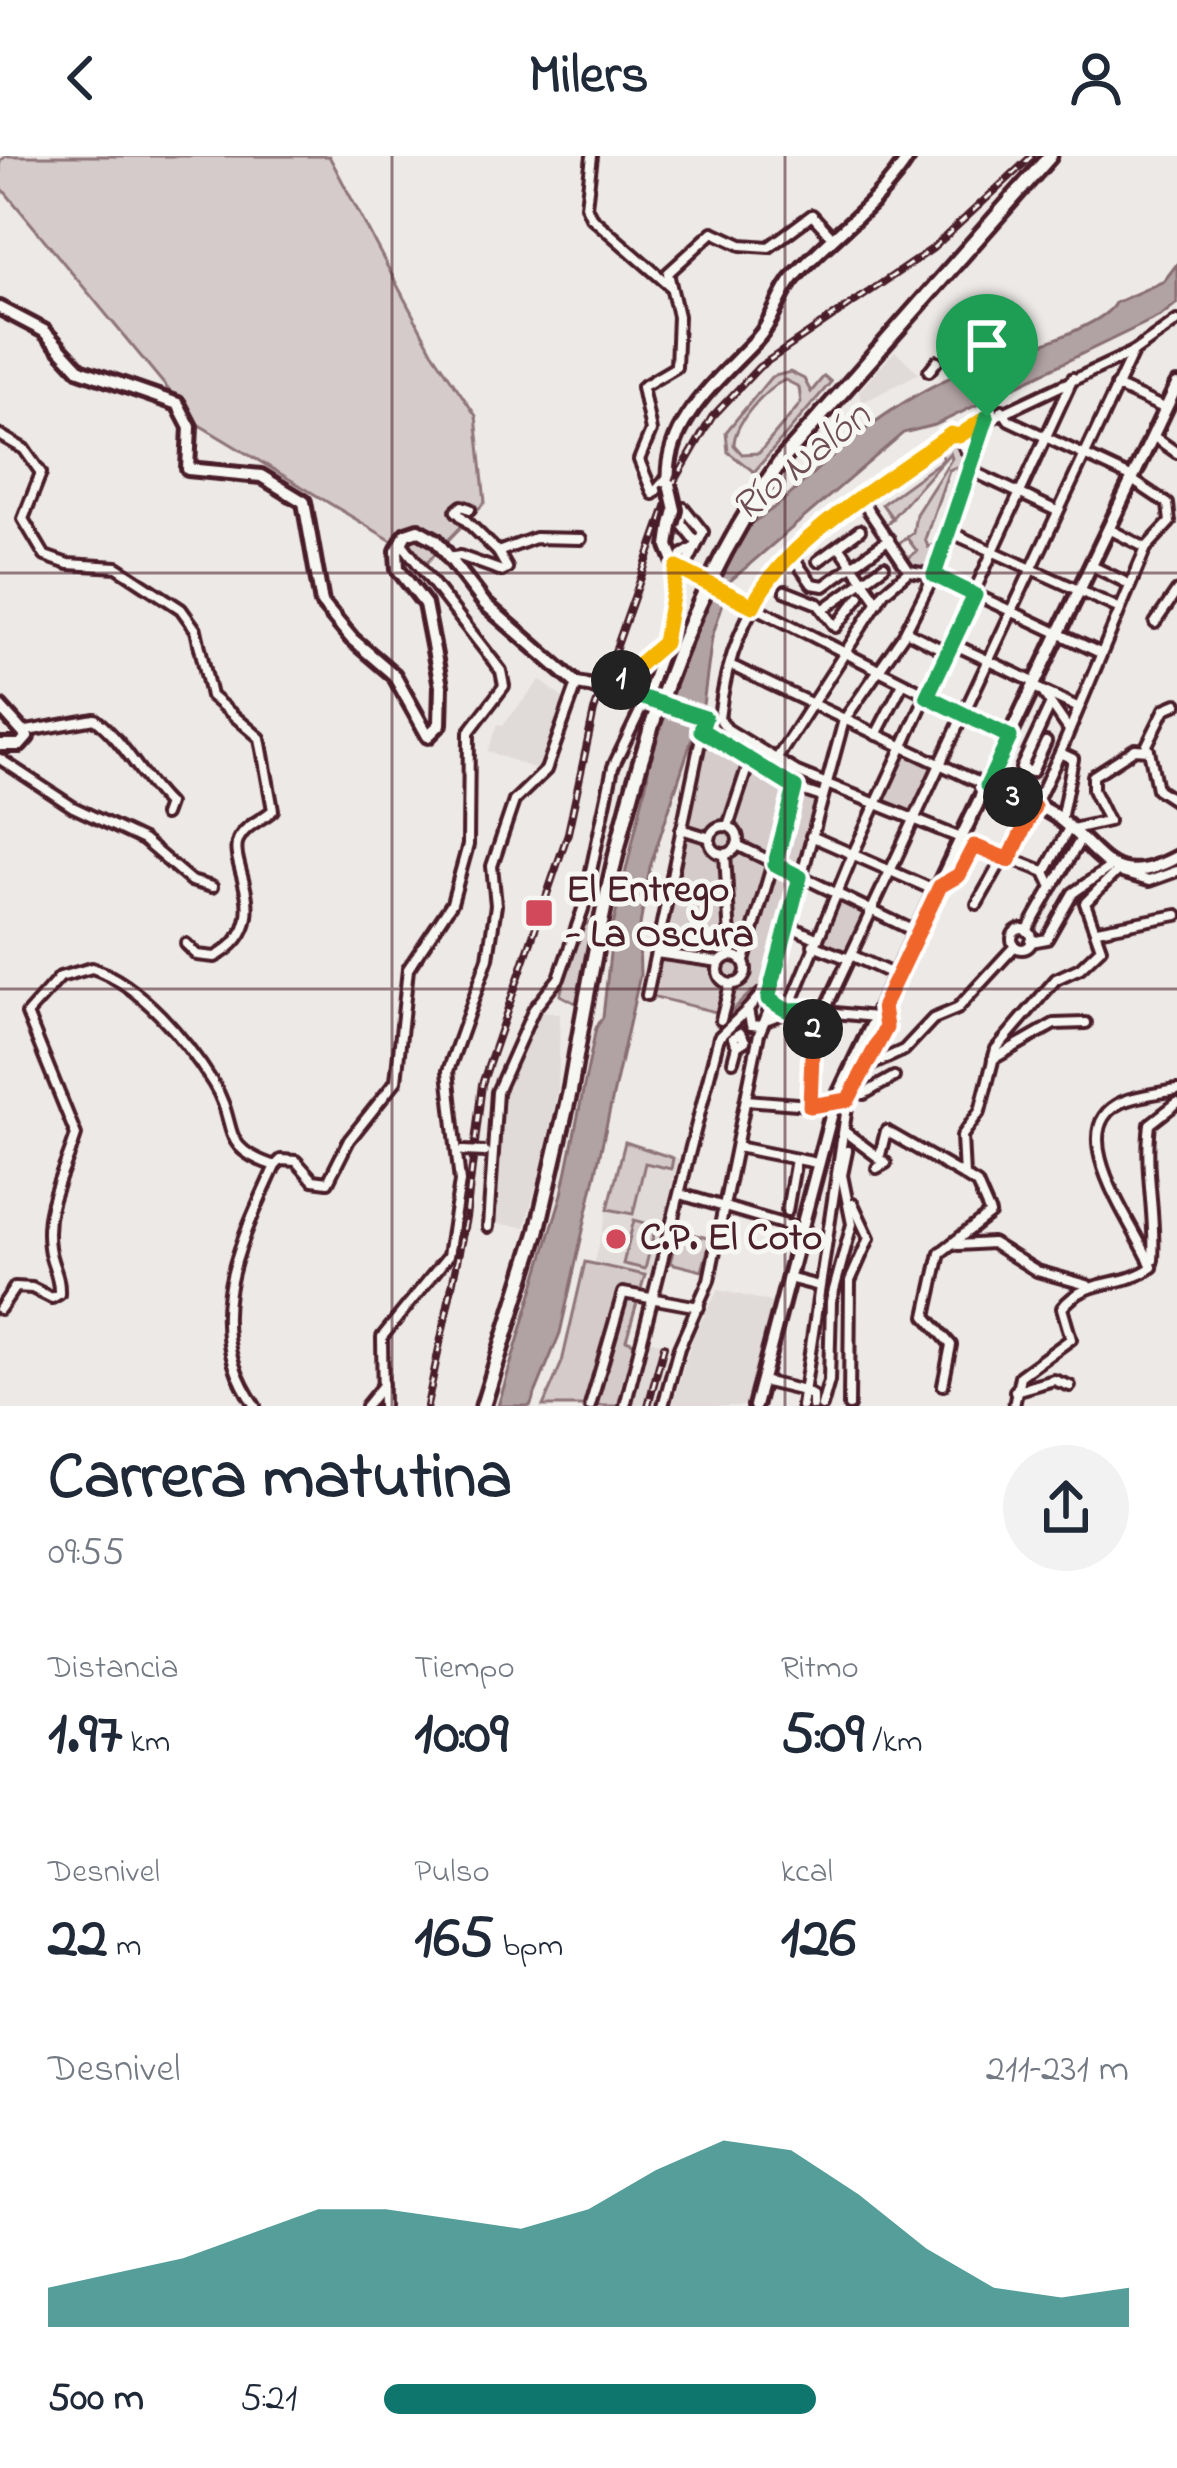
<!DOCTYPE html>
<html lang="es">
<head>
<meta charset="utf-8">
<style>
  :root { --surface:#fff; --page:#f2f2f3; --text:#1f2937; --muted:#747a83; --accent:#0f766e }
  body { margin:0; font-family:"Indie Flower",sans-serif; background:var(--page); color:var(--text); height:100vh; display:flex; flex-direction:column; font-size:45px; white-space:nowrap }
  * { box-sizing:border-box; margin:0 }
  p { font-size:39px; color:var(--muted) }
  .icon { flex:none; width:66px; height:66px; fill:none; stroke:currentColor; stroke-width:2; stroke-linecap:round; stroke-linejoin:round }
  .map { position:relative; height:1250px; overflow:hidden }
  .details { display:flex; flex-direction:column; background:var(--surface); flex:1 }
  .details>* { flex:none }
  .pin { position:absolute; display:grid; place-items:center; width:102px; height:102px; color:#fff; margin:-123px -51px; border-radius:50% 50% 50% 0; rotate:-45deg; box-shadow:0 0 12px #0007 }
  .pin .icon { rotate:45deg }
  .km { position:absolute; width:60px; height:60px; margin:-30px; border-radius:50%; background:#222; color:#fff; font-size:33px; line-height:60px; text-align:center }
  .round { display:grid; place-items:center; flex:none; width:126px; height:126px; border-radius:63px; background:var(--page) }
  .overview { display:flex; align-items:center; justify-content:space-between; height:204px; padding:0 48px }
  h1 { font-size:66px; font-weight:700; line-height:90px }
  .figures { display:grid; grid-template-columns:repeat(3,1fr); gap:18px; height:204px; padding:12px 48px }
  .figures div { display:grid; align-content:center }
  .figures b { font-size:60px; font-weight:700 }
  .figures small { font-size:33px; font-weight:400 }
  .figures p { font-size:33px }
  .chart { height:336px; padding:24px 48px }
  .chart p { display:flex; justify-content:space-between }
  .chart svg { width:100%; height:216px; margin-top:12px; fill:var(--accent); opacity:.7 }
  ul { padding:0 48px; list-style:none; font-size:39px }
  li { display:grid; grid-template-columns:192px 144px 1fr; align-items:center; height:90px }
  li i { height:30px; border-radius:15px; background:var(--accent) }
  header { display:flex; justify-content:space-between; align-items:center; height:156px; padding:0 48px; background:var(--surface); font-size:54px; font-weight:700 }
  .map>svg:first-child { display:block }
  .built { fill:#e0dad8 }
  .green { fill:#d4cbca; stroke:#8f757a; stroke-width:3; fill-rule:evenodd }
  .water { fill:#b1a2a3; stroke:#886e73; stroke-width:3 }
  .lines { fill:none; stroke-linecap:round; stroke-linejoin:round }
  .street-casing { stroke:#4a1f2b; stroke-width:16 }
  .secondary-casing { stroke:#4a1f2b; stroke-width:20 }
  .primary-casing { stroke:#4a1f2b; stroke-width:21 }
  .street { stroke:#f6f6f2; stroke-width:8 }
  .secondary { stroke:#f6f6f2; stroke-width:10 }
  .primary { stroke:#f6f6f2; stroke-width:12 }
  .rail-casing { stroke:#4a1f2b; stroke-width:8 }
  .rail { stroke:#f6f6f2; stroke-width:3; stroke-dasharray:9; stroke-linecap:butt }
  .street-bridge-casing { stroke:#4a1f2b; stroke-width:16; stroke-linecap:butt }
  .secondary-bridge-casing { stroke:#4a1f2b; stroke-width:20; stroke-linecap:butt }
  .primary-bridge-casing { stroke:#4a1f2b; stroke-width:21; stroke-linecap:butt }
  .street-bridge { stroke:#f6f6f2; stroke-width:8 }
  .secondary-bridge { stroke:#f6f6f2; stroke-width:10 }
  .primary-bridge { stroke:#f6f6f2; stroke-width:12 }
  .split-1-casing { stroke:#fff; stroke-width:24 }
  .split-2-casing { stroke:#fff; stroke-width:24 }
  .split-3-casing { stroke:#fff; stroke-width:24 }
  .split-4-casing { stroke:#fff; stroke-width:24 }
  .split-1 { stroke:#f5b400; stroke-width:15 }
  .split-2 { stroke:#22a559; stroke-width:15 }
  .split-3 { stroke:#f0652b; stroke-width:15 }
  .split-4 { stroke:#22a559; stroke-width:15 }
  .grid { fill:none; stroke:#4a1f2b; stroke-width:3; stroke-opacity:0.55 }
  .poi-dot { fill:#d1495b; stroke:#f6f6f2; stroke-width:4.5 }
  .labels { text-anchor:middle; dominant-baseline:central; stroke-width:10; stroke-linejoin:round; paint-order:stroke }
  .poi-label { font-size:39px; font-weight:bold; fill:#4a1f2b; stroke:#f6f6f2; text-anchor:start }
  .water-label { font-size:42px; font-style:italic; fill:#6e4d55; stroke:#f6f6f2 }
</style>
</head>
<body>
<header><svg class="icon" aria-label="back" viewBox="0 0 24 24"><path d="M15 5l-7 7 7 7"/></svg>Milers<svg class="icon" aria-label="person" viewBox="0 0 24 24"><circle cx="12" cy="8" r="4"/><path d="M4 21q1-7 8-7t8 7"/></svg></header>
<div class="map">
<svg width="1177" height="1250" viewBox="0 0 1177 1250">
  <rect width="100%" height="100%" fill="#ece9e6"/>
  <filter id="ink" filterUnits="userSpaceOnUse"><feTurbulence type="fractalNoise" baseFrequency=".00833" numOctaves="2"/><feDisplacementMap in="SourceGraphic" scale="24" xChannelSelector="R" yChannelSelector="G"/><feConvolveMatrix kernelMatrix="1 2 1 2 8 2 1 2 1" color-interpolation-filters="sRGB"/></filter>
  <g filter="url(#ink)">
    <g class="built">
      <path d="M895 195 919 217 862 247 859 235Z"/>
      <path d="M540 524 564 543 538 614 488 595 498 568 503 569Z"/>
      <path d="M541 856 560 858 558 932 547 988 525 1071 489 1067 505 933Z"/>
      <path d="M624 985 679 1003 650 1119 595 1106Z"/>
      <path d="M718 1134 770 1146 773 1151 749 1250H672L694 1178Z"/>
      <path d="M644 1183 668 1189 652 1250H628Z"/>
    </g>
    <g class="green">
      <path d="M6 0H329L432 195 476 260 485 346 427 406 196 267 0 30V5Z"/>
      <path d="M790 216 804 223 811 236 824 220 831 226 754 316 728 296 726 276 771 221ZM785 224 799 231 801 247 759 297 742 298 734 289C734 267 765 233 785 224Z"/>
      <path d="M951 278 959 280 965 293 977 287V300L934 419 909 415 905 405 917 395 907 382 895 390 882 372 893 363 882 348 944 303 935 290ZM950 297 952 302 916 358 913 377 895 390 882 373ZM956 311 959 318 936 388 928 391 925 383 949 314Z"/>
      <path d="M705 562H719L825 628 769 833 751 836 728 859 647 839Z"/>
      <path d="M905 595 935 608 911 657 881 645Z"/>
      <path d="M836 743 867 756 847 801 816 787Z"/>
      <path d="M597 761 579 849 560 839 579 773Z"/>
      <path d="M625 986 673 1002 671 1013 645 1007 633 1058 608 1053Z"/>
      <path d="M634 1064 656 1070 645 1113 623 1108Z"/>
      <path d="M678 1074 711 1083 702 1115 670 1107Z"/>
      <path d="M585 1106 645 1119 626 1184 639 1189 625 1250H543L562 1206Z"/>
    </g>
    <path class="water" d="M1177 108V147L1162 159 935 269 903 277 730 425 712 481 703 549 650 711 639 775 640 819 560 1177 530 1250H498L562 1038 596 872 603 861 613 770 647 624 652 574 712 406C732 372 767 362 793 336 849 281 916 229 992 205 1019 196 1104 170 1115 147L1164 125Z"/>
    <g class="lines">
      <defs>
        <g id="street">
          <path d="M592 0 586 50 591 61 669 129"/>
          <path d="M929 215 937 205"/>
          <path d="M1116 230 1166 253"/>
          <path d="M1002 254 1009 264 1133 322"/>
          <path d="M967 274 1133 196 1177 165"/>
          <path d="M0 279 24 293 41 317 23 363 45 400 68 408 117 411 181 453 196 474 211 540 260 582 273 654C262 664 245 669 238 684 227 709 279 766 215 801L197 799 186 788"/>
          <path d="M959 280 965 293 976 288"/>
          <path d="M1153 280 1177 297"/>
          <path d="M977 286 987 261"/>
          <path d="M972 315 1057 355"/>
          <path d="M668 321 653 338 639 304 651 275 642 231 676 211 678 160 668 117 713 76 741 89 769 91 812 59 833 82"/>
          <path d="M862 345 909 415"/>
          <path d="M470 353 462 350 456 355 498 396"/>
          <path d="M1109 373 1146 392"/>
          <path d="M952 377 1118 452"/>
          <path d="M839 390 878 446"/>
          <path d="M790 397 812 428 824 430 889 383"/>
          <path d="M448 402 460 400 502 415 507 412 498 396 535 382 581 383"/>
          <path d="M818 405 860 374"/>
          <path d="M1092 410 1129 428"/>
          <path d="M677 412 688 407 703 376 684 352 681 367 697 387"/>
          <path d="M909 415 934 419 1098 496"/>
          <path d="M785 435 818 448 836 471 860 440"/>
          <path d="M743 445 1009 580"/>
          <path d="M824 453 884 410"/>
          <path d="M1155 467 1177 435"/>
          <path d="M906 475 947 496"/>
          <path d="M951 487 1036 527"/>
          <path d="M732 510 986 630"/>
          <path d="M1034 531 1077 551"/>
          <path d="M618 534 620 525 663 487"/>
          <path d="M1042 535 1069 574"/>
          <path d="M646 540 705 562 647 839"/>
          <path d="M719 562 727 573 797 616 1045 716 1052 731 1027 775"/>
          <path d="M719 562C737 405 837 363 951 278L971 275 977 287"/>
          <path d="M701 574 795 632 822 641"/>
          <path d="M27 575 95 563C126 587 141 622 168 648L164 659"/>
          <path d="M876 579 903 527"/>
          <path d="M1046 586 1032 616 1021 612 1050 550"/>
          <path d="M1145 593 1165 553 1177 548"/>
          <path d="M1060 597 1073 603 1061 664"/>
          <path d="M0 603 73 651 143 684 191 725 212 731"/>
          <path d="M776 604 884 436 909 415"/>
          <path d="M728 670 749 606"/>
          <circle cx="724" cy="684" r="14"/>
          <path d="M681 673 710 682"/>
          <path d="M811 680 936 735"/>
          <path d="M737 689 918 777"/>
          <path d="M725 698 731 800"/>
          <path d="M1009 704 1060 597 1146 392 1170 366 1168 348 1132 324"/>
          <path d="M1045 716 1068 674 1108 665 1093 634V620L1135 593 1149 594 1157 633 1177 646"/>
          <path d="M1122 717 1149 725 1177 715"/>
          <path d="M940 729 959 719 974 690"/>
          <path d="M1053 730 1079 686"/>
          <path d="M977 748 1003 702"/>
          <path d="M787 769 816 782"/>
          <circle cx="1022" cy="783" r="10"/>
          <path d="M1097 774 1177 759"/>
          <path d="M1031 786 1047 783 1073 737 1110 711"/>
          <path d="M813 789 849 803"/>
          <path d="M656 797 719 806"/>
          <path d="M851 799 897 820"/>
          <circle cx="732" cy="814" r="14"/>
          <path d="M744 805 795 632"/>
          <path d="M768 843 844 564 904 478 934 419 977 287"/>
          <path d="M789 853 853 698 1073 222"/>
          <path d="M825 854 1133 196"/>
          <path d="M768 863 796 853 875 861"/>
          <path d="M721 864 730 829"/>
          <path d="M993 903 1054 868 1086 867"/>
          <path d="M733 905 737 890 733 882 740 877 745 885 737 890"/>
          <path d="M866 910 882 876"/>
          <path d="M852 935 864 938 894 921"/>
          <path d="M746 944 810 949 848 944 865 912 904 894 933 863 957 853 1015 790"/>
          <path d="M810 949 814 853"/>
          <path d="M845 976 886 1007 877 1012"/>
          <path d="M737 991 817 1007"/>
          <path d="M879 1003 886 975 963 1019"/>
          <path d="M680 1038 800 1073"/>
          <path d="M787 1055 796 1003"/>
          <path d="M488 1071 497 936 534 853 559 822 583 753 613 611 644 547 665 487 682 399 695 391"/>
          <path d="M958 1089 992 1087 1037 1115 1087 1129"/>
          <path d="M1153 1104C1156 1056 1144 1015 1150 968L1177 947"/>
          <path d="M788 1122 819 1130"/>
          <path d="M0 1153 15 1131 32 1132 52 1142 59 1138C60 1118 51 1109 49 1091 43 1050 64 1018 76 979L27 858 60 821 92 812C140 828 186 884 213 927 240 970 216 991 275 1010"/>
          <path d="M762 1225 804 1235"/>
          <path d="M943 1229 951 1189 926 1160 940 1097 990 1058 977 1028 964 1020 962 980 980 955 996 893 1056 823 1080 812 1101 792 1085 747 1119 713"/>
          <path d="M804 1235 813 1240V1250"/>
          <path d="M1015 1235 1054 1224 1070 1230"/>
          <path d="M255 1250C198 1168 239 1090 275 1010L281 1004 296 1005 313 1024 328 1026 349 984 396 925 408 813 452 747 468 689 469 576 504 530 501 515 401 386"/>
          <path d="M366 1250 383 1229"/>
          <path d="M383 1250 382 1181 448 1100 460 1026 448 915 488 802 496 749 492 710 514 645 546 614 577 528"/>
          <path d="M590 1250 623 1137 699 1151"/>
          <path d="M625 1250 719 881 747 854"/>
          <path d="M663 1250 679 1192 709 1124 759 878 770 852 761 838 748 853 751 869 762 870"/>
          <path d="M802 1250 848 944"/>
          <path d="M822 1250 829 1225 831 1145 852 1068 842 1019 847 995"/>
          <path d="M849 1250 850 1125 869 1082 853 1048"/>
          <path d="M1014 1250 1020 1220 1071 1183 1062 1152C1087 1120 1122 1133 1152 1111 1138 1074 1059 974 1122 946 1138 939 1160 937 1177 934"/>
        </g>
        <g id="secondary">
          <path d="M0 152 44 175 80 214 178 248 190 271 188 313 261 320 304 346 322 447 352 483 394 519 428 580 440 568 441 530 425 448 398 413 397 395 406 378 418 374 436 384 485 448 577 528 646 540"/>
          <path d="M669 328C663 267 720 223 757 183 774 165 778 139 795 120 832 78 879 49 909 0"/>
          <path d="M671 369 668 390 677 412 743 445"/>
          <path d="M0 551 27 581 20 589H0"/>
          <path d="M987 630C1008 637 1039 648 1057 661 1103 696 1110 737 1177 701"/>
          <path d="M868 881 886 871 883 850"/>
          <path d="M755 1250 834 949 1177 229"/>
        </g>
        <g id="primary">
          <path d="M781 305 1050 0"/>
          <path d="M483 1250 537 1077 570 935"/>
        </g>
      </defs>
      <use href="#street" class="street-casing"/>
      <use href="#secondary" class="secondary-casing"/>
      <use href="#primary" class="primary-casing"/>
      <use href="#street" class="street"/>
      <use href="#secondary" class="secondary"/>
      <use href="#primary" class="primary"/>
      <defs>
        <g id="rail">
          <path d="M427 1250 466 1062 482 928 568 677 594 555 675 325 712 261 759 211 932 93 1032 0"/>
          <path d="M648 1250 664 1190"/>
        </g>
      </defs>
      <use href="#rail" class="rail-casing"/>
      <use href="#rail" class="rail"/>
      <defs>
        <path id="street-bridge" d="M463 995 485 996"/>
        <path id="secondary-bridge" d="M669 328 675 354 671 369"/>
        <path id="primary-bridge" d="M570 935C608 715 649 490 781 305"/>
      </defs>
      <use href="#street-bridge" class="street-bridge-casing"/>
      <use href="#secondary-bridge" class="secondary-bridge-casing"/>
      <use href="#primary-bridge" class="primary-bridge-casing"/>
      <use href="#street-bridge" class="street-bridge"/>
      <use href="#secondary-bridge" class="secondary-bridge"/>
      <use href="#primary-bridge" class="primary-bridge"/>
    </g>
  </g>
  <g class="lines" filter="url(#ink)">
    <defs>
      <path id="split-1" d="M621 524 664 487 677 412 753 450C785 383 890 323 951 278L959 280 987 261"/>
      <path id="split-2" d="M621 524 618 534 705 562 701 574 795 632 775 708 800 721 768 843 786 854 814 853 813 873"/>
      <path id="split-3" d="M813 873 810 950 848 944 886 872 883 850 940 730 959 719 974 690 1009 704 1034 651 1013 641"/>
      <path id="split-4" d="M987 261 934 419 975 439 927 540 1010 581 987 630 1013 641"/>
    </defs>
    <use href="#split-1" class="split-1-casing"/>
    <use href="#split-2" class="split-2-casing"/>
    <use href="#split-3" class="split-3-casing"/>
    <use href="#split-4" class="split-4-casing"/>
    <use href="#split-1" class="split-1"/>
    <use href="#split-2" class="split-2"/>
    <use href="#split-3" class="split-3"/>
    <use href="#split-4" class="split-4"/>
  </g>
  <path class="grid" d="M392 0V1250M785 0V1250M0 417H1177M0 833H1177"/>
  <g class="poi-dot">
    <rect x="524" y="742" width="30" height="30" rx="6"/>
    <circle cx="616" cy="1083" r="12"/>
  </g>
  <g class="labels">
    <g class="poi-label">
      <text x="566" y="735">El Entrego<tspan x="566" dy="45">- La Oscura</tspan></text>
      <text x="640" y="1083">C.P. El Coto</text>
    </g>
    <g class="water-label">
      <text transform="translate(802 307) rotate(-39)">Río Nalón</text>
    </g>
  </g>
</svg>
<div class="pin" style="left:987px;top:261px;background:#1e9e55"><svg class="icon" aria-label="arrive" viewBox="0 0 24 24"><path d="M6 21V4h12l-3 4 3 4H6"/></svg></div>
<b class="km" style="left:621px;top:524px">1</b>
<b class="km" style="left:813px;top:873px">2</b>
<b class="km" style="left:1013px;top:641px">3</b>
</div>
<section class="details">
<div class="overview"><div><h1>Carrera matutina</h1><p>09:55</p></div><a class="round"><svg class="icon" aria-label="share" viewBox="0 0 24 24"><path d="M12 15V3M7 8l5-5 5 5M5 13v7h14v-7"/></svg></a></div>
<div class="figures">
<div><p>Distancia</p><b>1.97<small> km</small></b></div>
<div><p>Tiempo</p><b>10:09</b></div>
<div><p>Ritmo</p><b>5:09<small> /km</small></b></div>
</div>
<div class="figures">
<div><p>Desnivel</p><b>22<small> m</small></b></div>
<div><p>Pulso</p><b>165<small> bpm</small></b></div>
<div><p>kcal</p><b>126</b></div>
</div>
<div class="chart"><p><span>Desnivel</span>211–231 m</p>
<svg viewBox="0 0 160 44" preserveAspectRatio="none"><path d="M0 44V36L10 33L20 30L30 25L40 20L50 20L60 22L70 24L80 20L90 12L100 6L110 8L120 17L130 28L140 36L150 38L160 36V44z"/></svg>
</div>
<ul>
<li><b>500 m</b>5:21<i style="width:58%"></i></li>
</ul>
</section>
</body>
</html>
